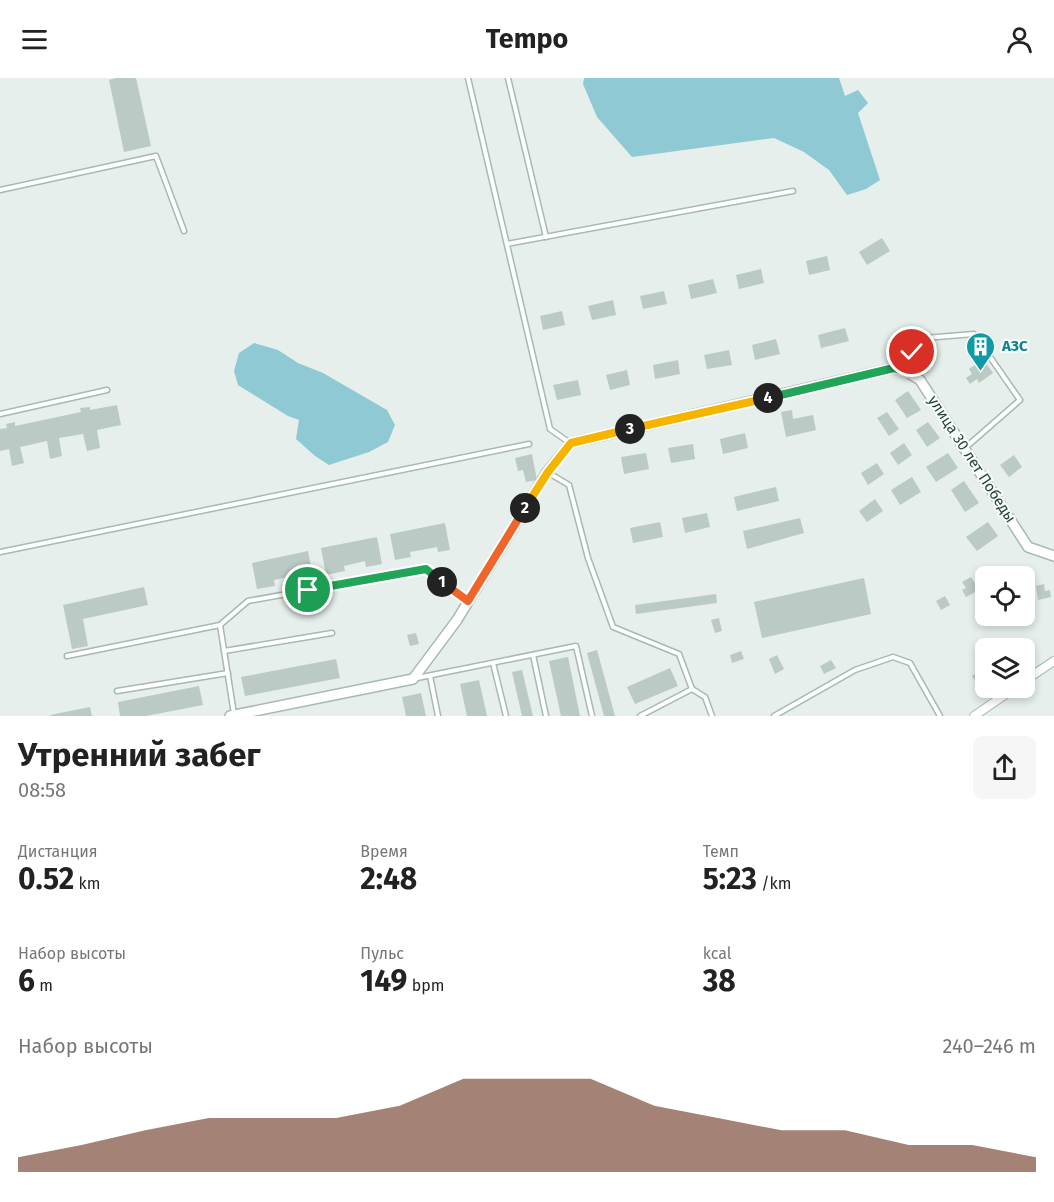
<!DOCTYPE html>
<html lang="ru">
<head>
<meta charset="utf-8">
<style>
  :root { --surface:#fff; --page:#f6f6f6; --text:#222; --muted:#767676; --accent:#804e3d }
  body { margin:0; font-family:"Fira Sans",sans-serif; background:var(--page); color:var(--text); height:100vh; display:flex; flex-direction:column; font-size:22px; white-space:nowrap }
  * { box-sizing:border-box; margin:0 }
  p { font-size:20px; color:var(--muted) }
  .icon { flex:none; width:33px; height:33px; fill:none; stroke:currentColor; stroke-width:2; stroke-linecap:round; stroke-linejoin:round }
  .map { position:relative; height:638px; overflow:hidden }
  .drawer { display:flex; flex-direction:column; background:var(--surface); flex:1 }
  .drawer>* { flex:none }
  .tools { position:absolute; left:975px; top:488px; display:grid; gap:12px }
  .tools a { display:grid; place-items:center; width:60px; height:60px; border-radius:9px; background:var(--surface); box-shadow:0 3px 9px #0003; font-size:30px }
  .pin { position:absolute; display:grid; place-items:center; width:51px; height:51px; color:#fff; margin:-26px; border:3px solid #fff; border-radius:50%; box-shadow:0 2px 6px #0007 }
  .km { position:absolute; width:30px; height:30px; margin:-15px; border-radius:50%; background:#222; color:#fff; font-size:16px; line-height:30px; text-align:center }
  .round { display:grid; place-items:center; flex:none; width:63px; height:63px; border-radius:9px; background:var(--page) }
  .summary { display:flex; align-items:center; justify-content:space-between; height:102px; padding:0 18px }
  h1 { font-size:33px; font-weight:700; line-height:45px }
  .metrics { display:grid; grid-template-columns:repeat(3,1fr); gap:9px; height:102px; padding:6px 18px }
  .metrics div { display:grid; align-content:center }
  .metrics b { font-size:30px; font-weight:700 }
  .metrics small { font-size:16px; font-weight:400 }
  .metrics p { font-size:16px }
  .chart { height:168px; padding:12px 18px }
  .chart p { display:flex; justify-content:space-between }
  .chart svg { width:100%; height:108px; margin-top:6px; fill:var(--accent); opacity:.7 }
  header { display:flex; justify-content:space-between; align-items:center; height:78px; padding:0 18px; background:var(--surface); font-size:27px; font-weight:700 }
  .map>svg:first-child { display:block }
  .water { fill:#8ec9d4 }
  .building { fill:#bbcac4 }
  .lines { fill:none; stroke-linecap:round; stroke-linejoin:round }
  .service-casing { stroke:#a8b8b2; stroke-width:7 }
  .minor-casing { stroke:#a8b8b2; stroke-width:10 }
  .tertiary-casing { stroke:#a8b8b2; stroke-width:12 }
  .service { stroke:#fff; stroke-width:4 }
  .minor { stroke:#fff; stroke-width:8 }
  .tertiary { stroke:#fff; stroke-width:9 }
  .split-1-casing { stroke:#fff; stroke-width:12 }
  .split-2-casing { stroke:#fff; stroke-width:12 }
  .split-3-casing { stroke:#fff; stroke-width:12 }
  .split-4-casing { stroke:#fff; stroke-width:12 }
  .split-5-casing { stroke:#fff; stroke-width:12 }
  .split-1 { stroke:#22a559; stroke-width:8 }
  .split-2 { stroke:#f0652b; stroke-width:8 }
  .split-3 { stroke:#f5b400; stroke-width:8 }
  .split-4 { stroke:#f5b400; stroke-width:8 }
  .split-5 { stroke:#22a559; stroke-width:8 }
  .labels { text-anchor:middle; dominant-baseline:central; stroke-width:4.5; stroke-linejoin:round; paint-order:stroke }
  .culture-label { font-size:15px; font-weight:bold; fill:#0d838f; stroke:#f7fbf9; text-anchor:start }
  .street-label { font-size:15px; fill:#24423a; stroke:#f7fbf9 }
</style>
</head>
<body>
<header><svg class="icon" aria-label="menu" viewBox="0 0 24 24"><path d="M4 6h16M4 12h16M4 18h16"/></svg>Tempo<svg class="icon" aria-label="person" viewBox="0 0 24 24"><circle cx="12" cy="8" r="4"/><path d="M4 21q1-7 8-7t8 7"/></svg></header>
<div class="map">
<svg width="1054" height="638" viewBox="0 0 1054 638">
  <rect width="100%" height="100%" fill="#e6efeb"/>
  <g class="water">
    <path d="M584 0H839L845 18 858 12 868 25 858 35 880 102 866 111 847 117 829 92 804 74 774 60 632 79 597 39 583 6Z"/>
    <path d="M254 265 278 272 298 285 323 295 387 332 395 347 388 364 369 374 329 387 315 378 296 361 299 342 288 338 238 307 234 293 239 275Z"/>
  </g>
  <g class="building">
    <path d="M116 0H136L151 68 124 74 109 2Z"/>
    <path d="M882 160 890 173 867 187 859 174Z"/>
    <path d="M827 178 830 192 809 197 806 183Z"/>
    <path d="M761 191 764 205 739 211 736 197Z"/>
    <path d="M713 201 717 215 691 221 688 207Z"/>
    <path d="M664 213 667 226 643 231 640 218Z"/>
    <path d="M613 222 616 237 592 242 588 228Z"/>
    <path d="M562 233 565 247 543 252 540 238Z"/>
    <path d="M845 250 849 263 821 270 818 257Z"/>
    <path d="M776 261 780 276 755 282 752 267Z"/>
    <path d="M729 272 732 287 707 291 704 277Z"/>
    <path d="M983 281 993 295 979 305 977 301 970 306 966 300 972 296 969 291Z"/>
    <path d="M678 282 680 296 655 301 653 287Z"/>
    <path d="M627 292 630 307 610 312 606 297Z"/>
    <path d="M578 302 581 317 557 322 553 307Z"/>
    <path d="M908 313 921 332 907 340 895 322Z"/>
    <path d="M117 327 121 347 97 352 100 370 87 373 83 356 59 360 62 378 50 381 47 363 20 369 24 385 12 388 9 371 0 373V351L7 350 6 346 15 344V348L81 334 80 330 90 329V332Z"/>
    <path d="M792 332 793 341 813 337 816 352 786 359 781 334Z"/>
    <path d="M887 334 899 351 889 358 877 340Z"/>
    <path d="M928 344 940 360 927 369 916 352Z"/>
    <path d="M745 355 748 370 723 376 720 361Z"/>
    <path d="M904 365 912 377 898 387 890 375Z"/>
    <path d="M693 366 695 381 671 385 668 370Z"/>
    <path d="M646 375 649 391 624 396 621 379Z"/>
    <path d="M948 375 958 390 936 404 926 389Z"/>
    <path d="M532 376 537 402 526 404 523 392 518 393 515 380Z"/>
    <path d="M1014 377 1022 389 1009 399 1000 387Z"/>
    <path d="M877 385 884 396 868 407 861 395Z"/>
    <path d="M912 399 921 414 900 427 891 412Z"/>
    <path d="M964 403 979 425 965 434 951 412Z"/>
    <path d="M776 409 779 423 737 433 734 419Z"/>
    <path d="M875 421 883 433 867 444 859 433Z"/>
    <path d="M707 435 710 449 685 455 682 440Z"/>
    <path d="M800 440 804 455 747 471 743 453Z"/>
    <path d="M660 444 663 459 633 465 630 450Z"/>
    <path d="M988 444 998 458 977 473 966 459Z"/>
    <path d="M445 445 450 472 438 474 437 469 410 474 411 479 395 482 390 456Z"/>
    <path d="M377 459 382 486 366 489 365 483 344 488 345 493 326 497 321 470Z"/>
    <path d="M308 473 313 499 298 503 297 497 274 502 275 508 257 511 252 485Z"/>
    <path d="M971 499 979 512 966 519 962 512 966 510 962 504Z"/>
    <path d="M864 500 871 536 762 560 754 524Z"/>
    <path d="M1044 506 1045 513 1050 512 1051 519 1038 522 1036 508Z"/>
    <path d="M144 509 148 527 83 541 88 568 72 571 63 527Z"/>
    <path d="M716 516 717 525 636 536 635 527Z"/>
    <path d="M945 518 950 527 941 532 936 523Z"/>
    <path d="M719 540 722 553 715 555 711 542Z"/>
    <path d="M416 555 419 566 410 568 407 557Z"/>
    <path d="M597 572 615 638H604L587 575Z"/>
    <path d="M741 573 744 581 732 585 730 577Z"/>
    <path d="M777 577 784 591 775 596 769 581Z"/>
    <path d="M568 579 580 638H561L549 583Z"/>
    <path d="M336 581 340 600 245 618 241 599Z"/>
    <path d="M831 582 836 590 824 596 820 588Z"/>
    <path d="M986 589V609L981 612 972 598Z"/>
    <path d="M670 590 678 608 635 626 627 609Z"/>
    <path d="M522 592 533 638H522L512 594Z"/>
    <path d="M479 602 487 638H467L460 606Z"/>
    <path d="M199 608 203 627 146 638H120L118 624Z"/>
    <path d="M421 615 426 638H406L402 619Z"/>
    <path d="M90 629 92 638H51L50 637Z"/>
  </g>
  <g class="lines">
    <defs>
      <g id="service">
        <path d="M468 0 550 351 570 365"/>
        <path d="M508 0 546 159"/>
        <path d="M0 112 156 78 184 153"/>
        <path d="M507 166 793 113"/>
        <path d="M907 294 912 274 925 260 974 256 1020 322 965 370"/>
        <path d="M0 336 107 312"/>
        <path d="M547 394 569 407 588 480 613 549 679 576 692 611 640 638"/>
        <path d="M0 474 529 366"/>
        <path d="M220 547 248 523 426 491 467 523"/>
        <path d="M224 573 332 555"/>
        <path d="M533 577 546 638"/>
        <path d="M67 578 220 547 234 636"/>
        <path d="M493 585 506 638"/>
        <path d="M430 598 438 638"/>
        <path d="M417 600 576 568 592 638"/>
        <path d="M692 611 705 619 712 638"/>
        <path d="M117 613 228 595"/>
        <path d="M774 638 855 592 893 579 910 585 940 638"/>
      </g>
      <g id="minor">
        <path d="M1024 603 1054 583"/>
        <path d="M974 638 1016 609"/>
      </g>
      <path id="tertiary" d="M230 638 413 601 457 542 547 394 571 365 894 290 907 294 920 302 1028 469 1054 478"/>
    </defs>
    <use href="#service" class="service-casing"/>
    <use href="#minor" class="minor-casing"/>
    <use href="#tertiary" class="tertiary-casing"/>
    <use href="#service" class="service"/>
    <use href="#minor" class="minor"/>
    <use href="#tertiary" class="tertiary"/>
  </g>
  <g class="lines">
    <defs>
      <path id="split-1" d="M308 512 426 491 442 504"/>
      <path id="split-2" d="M442 504 468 523 525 430"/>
      <path id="split-3" d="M525 430 548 394 571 365 630 351"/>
      <path id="split-4" d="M630 351 768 320"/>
      <path id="split-5" d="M768 320 894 290 907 294 912 274"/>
    </defs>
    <use href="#split-1" class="split-1-casing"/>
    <use href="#split-2" class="split-2-casing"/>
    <use href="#split-3" class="split-3-casing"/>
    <use href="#split-4" class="split-4-casing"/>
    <use href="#split-5" class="split-5-casing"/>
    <use href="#split-1" class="split-1"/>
    <use href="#split-2" class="split-2"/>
    <use href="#split-3" class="split-3"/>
    <use href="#split-4" class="split-4"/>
    <use href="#split-5" class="split-5"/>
  </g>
  <defs>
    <symbol id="building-pin" viewBox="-11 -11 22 30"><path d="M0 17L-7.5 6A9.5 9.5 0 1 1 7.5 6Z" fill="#0f9aa8" stroke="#f7fbf9"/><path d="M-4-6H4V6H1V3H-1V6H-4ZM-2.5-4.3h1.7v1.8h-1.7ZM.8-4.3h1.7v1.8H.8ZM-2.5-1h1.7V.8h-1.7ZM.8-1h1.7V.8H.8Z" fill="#fff"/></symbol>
  </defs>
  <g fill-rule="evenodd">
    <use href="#building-pin" x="964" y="252" width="33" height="45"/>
  </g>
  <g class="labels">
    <g class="culture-label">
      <text x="1002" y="268">АЗС</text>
    </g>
    <g class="street-label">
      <text transform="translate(972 381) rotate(57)">улица 30 лет Победы</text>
    </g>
  </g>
</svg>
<div class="tools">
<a><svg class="icon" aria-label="locate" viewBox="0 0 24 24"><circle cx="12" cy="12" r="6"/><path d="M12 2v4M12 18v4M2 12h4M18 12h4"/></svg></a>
<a><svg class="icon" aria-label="layers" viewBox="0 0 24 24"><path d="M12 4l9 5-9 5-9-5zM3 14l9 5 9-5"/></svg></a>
</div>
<div class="pin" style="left:308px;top:512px;background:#1e9e55"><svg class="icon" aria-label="arrive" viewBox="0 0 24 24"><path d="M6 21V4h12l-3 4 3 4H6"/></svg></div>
<div class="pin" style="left:912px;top:274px;background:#d93025"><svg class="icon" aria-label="check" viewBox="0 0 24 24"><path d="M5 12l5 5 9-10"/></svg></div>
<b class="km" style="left:442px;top:504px">1</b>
<b class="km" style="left:525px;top:430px">2</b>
<b class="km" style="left:630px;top:351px">3</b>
<b class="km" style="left:768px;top:320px">4</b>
</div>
<section class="drawer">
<div class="summary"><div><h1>Утренний забег</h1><p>08:58</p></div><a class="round"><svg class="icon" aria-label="share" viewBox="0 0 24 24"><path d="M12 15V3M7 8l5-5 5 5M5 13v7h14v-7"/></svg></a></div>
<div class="metrics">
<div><p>Дистанция</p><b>0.52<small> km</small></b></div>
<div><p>Время</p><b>2:48</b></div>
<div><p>Темп</p><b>5:23<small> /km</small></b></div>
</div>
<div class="metrics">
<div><p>Набор высоты</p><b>6<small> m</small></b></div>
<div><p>Пульс</p><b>149<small> bpm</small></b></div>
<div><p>kcal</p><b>38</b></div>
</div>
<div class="chart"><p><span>Набор высоты</span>240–246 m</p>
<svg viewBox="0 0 160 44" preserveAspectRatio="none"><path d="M0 44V38L10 33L20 27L30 22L40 22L50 22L60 17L70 6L80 6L90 6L100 17L110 22L120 27L130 27L140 33L150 33L160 38V44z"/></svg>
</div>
</section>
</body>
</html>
